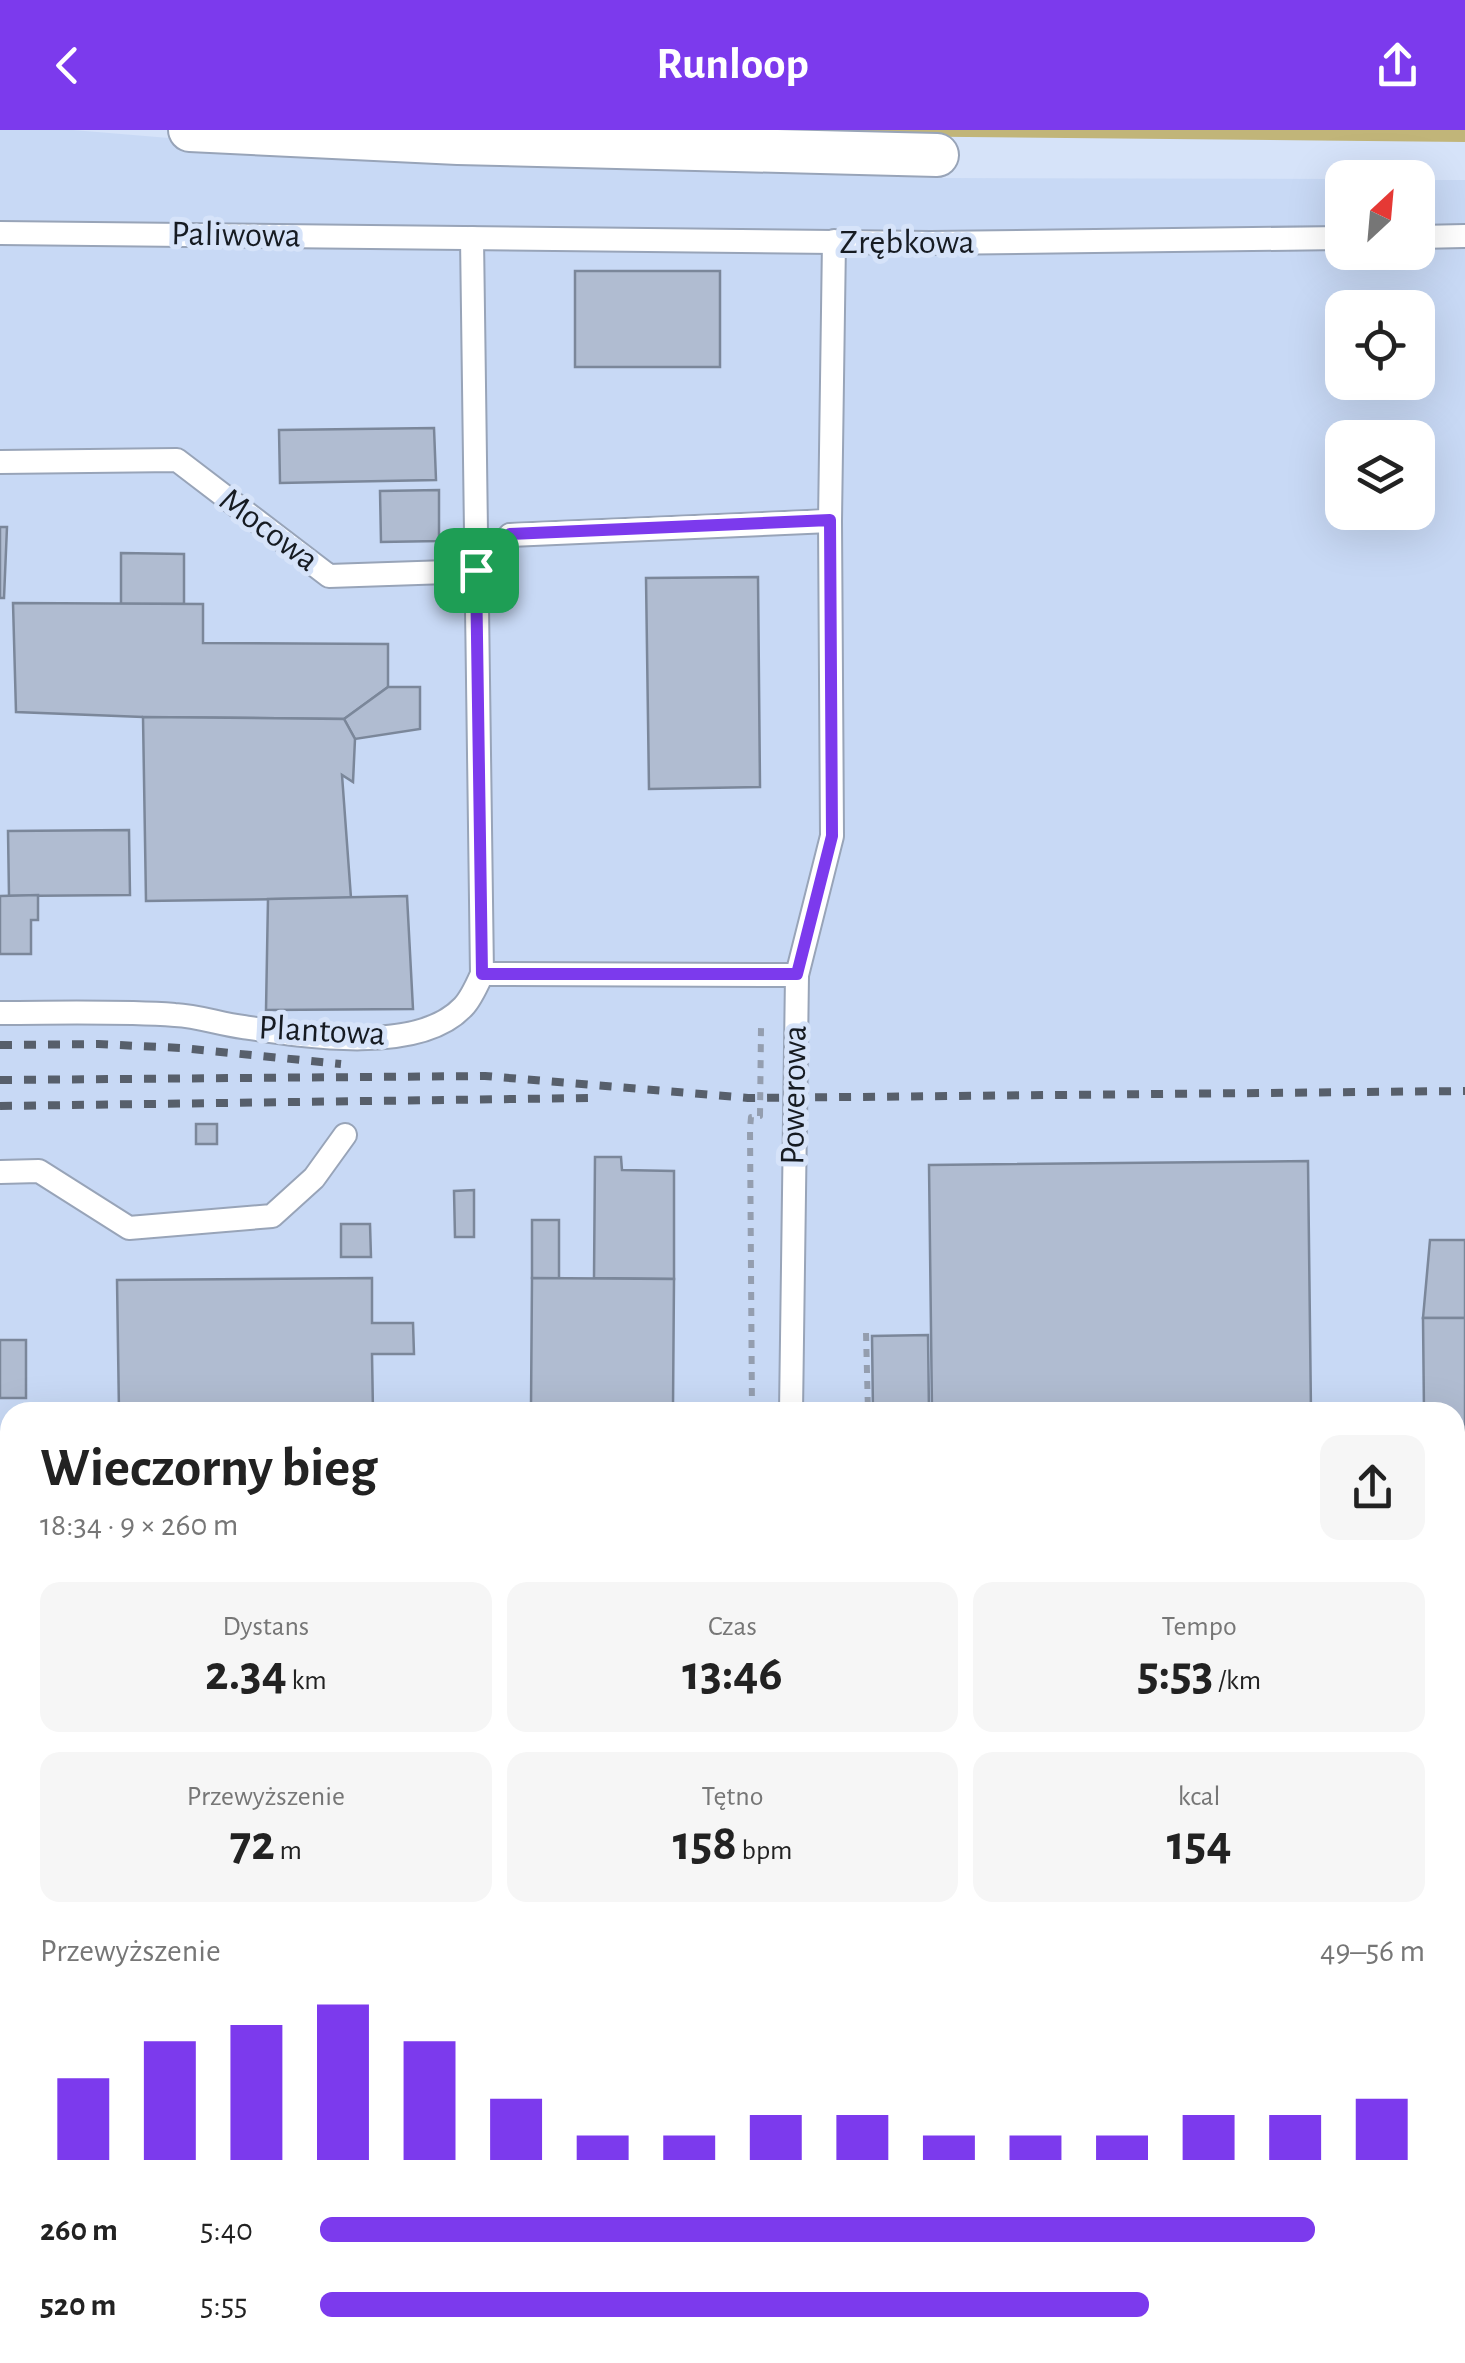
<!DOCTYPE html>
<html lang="pl">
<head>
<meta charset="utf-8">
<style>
  :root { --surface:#fff; --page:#f6f6f6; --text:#222; --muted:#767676; --accent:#7c3aed }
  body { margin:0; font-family:"Alegreya Sans",sans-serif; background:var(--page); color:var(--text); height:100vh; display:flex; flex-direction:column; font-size:38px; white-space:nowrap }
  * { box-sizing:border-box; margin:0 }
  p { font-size:32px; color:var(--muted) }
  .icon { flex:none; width:55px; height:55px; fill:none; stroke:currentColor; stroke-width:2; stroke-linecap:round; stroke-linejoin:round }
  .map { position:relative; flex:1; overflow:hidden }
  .drawer { position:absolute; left:0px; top:1272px; width:1465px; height:962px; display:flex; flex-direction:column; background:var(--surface); border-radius:30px 30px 0 0; box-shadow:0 10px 40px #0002 }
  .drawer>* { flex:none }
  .needle { width:65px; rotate:26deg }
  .buttons { position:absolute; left:1325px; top:30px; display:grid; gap:20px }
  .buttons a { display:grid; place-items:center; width:110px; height:110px; border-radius:20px; background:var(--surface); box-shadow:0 10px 40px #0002; font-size:50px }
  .pin { position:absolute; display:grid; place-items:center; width:85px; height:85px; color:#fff; margin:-42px; border-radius:20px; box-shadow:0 5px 15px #0006 }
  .round { display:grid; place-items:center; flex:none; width:105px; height:105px; border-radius:20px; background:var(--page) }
  .overview { display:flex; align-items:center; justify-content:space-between; height:170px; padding:0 40px }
  h1 { font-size:55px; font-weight:600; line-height:75px }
  .stats { display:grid; grid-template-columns:repeat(3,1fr); gap:15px; height:170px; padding:10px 40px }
  .stats div { display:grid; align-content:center; border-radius:20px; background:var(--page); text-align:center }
  .stats b { font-size:50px; font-weight:600 }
  .stats small { font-size:28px; font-weight:400 }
  .stats p { font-size:28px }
  .chart { height:280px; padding:20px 40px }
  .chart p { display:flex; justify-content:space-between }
  .chart svg { width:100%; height:180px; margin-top:10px; stroke:var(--accent); stroke-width:6 }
  ul { padding:0 40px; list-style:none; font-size:32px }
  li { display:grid; grid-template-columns:160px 120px 1fr; align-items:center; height:75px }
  li i { height:25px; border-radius:12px; background:var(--accent) }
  header { display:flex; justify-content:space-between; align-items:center; height:130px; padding:0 40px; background:var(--accent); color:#fff; font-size:45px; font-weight:600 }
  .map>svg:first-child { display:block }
  .built { fill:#c8d9f5; fill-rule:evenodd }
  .green { fill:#c1b579 }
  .building { fill:#b0bcd1; stroke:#7b879a; stroke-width:2.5 }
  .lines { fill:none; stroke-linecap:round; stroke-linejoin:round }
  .lane-casing { stroke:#98a4b8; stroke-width:26 }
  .street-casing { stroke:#98a4b8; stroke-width:46 }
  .path { stroke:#949eaf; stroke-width:6; stroke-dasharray:8 8; stroke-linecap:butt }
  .lane { stroke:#fff; stroke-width:22 }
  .street { stroke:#fff; stroke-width:42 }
  .rail { stroke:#575f6b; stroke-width:8; stroke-dasharray:12 12; stroke-linecap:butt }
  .route-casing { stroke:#fff; stroke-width:20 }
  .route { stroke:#7c3aed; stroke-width:12 }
  .labels { text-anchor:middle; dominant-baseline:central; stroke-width:10; stroke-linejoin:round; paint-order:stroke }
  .street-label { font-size:35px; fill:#161b22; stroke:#d6e3f9 }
</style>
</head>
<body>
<header><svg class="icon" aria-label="back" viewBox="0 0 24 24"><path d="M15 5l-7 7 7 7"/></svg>Runloop<svg class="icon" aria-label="share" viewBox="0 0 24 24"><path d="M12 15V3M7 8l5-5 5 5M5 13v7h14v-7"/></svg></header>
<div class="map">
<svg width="1465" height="2233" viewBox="0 0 1465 2233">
  <rect width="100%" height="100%" fill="#d6e3f9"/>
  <g class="built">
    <path d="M0 0H73L460 32 943 48 1342 49V122H1418V50H1465V1837H1455V1282H10V1834L0 1828ZM1342 178H1418V252H1342ZM1342 308H1418V382H1342Z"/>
    <path d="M0 1885H10V2225H669L674 2233H0Z"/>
  </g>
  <path class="green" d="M455 0H1465V12L478 2Z"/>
  <g class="building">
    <rect x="575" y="141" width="145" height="96"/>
    <path d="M434 298 436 350 280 353 279 300Z"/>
    <path d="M439 360V411L381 412 380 361Z"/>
    <path d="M0 397H7L4 468H0Z"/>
    <path d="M121 423 184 424V474H121Z"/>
    <path d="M758 447 760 657 649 659 646 448Z"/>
    <path d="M13 473 203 474V513L388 514V557L344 589 143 587 16 582Z"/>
    <path d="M388 557H420V599L355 609 344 589Z"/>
    <path d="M143 587 344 589 355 609 353 652 342 645 351 768 146 771Z"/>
    <path d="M129 700 130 765 9 766 8 701Z"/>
    <path d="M38 765V790H31V824H0V766Z"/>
    <path d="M407 766 413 879 266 880 268 769Z"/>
    <rect x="196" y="994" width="21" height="20"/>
    <path d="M595 1027H621L622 1040 674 1041V1149L594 1148Z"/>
    <path d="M1308 1031 1311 1282H932L929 1035Z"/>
    <path d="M474 1060V1107H455L454 1061Z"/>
    <path d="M532 1090H559V1149L532 1148Z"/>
    <path d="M341 1094H370L371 1127H341Z"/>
    <path d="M1430 1110H1465V1188H1423Z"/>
    <path d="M372 1148V1193H413L414 1224H372L373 1282H119L117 1150Z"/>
    <path d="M532 1148 674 1149 673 1277 531 1276Z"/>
    <path d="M1423 1188H1465V1469L1455 1468V1282H1424Z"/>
    <path d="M928 1205 929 1282H873L872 1206Z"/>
    <rect x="0" y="1210" width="26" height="58"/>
    <path d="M702 2225H743L748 2233H690Z"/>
    <rect x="1245" y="2225" width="133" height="8"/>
  </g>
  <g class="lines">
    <defs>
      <g id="lane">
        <path d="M0 103 931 113 1342 108"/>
        <path d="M1418 107 1465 106"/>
        <path d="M0 332 177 330 329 446 477 441 510 405 830 391"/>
        <path d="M482 844 797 845"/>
        <path d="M0 883C58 883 117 881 175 885 198 886 220 894 243 897 302 906 418 925 463 877 471 869 477 855 482 844L472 108"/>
        <path d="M0 1042 39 1041 129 1098 272 1086 314 1048 345 1005"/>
        <path d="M791 1282 797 845 832 706 830 391 834 111"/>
        <path d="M1455 1794H1465"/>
        <path d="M0 1848 10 1853"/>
        <path d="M1455 1853H1465"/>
        <path d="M0 1932H10"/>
        <path d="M477 2225 494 2233"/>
        <path d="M633 2225 638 2233"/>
        <path d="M91 2233 94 2225"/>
        <path d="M295 2233 305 2225"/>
      </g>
      <path id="street" d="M190 0 458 13 937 25"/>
    </defs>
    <use href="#lane" class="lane-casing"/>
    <use href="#street" class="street-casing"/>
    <g class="path">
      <path d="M866 1203 868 1282"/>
      <path d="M752 1282 750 999 751 987 760 986 761 898"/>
    </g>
    <use href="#lane" class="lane"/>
    <use href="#street" class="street"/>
    <g class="rail">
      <path d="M0 915 98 914 181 918 341 934"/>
      <path d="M0 950 485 946 748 968 1465 961"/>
      <path d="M0 976 590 968"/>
    </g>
  </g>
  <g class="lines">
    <defs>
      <path id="route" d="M830 390 832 706 797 844H482L476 440 510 404Z"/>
    </defs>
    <use href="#route" class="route-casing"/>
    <use href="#route" class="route"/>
  </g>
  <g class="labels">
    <g class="street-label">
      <text transform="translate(236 105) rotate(1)">Paliwowa</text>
      <text x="907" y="112">Zrębkowa</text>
      <text transform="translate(269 400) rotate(37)">Mocowa</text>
      <text transform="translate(322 901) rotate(3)">Plantowa</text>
      <text transform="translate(794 965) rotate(-89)">Powerowa</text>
    </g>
  </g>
</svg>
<div class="buttons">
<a><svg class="needle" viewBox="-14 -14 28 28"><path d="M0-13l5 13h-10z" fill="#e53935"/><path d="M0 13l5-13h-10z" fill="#767676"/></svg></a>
<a><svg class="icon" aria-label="locate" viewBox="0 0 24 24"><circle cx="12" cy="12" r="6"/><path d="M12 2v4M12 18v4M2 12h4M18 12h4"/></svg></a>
<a><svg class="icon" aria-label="layers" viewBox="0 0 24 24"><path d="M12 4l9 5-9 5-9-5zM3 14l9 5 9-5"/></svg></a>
</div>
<div class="pin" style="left:476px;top:440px;background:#1e9e55"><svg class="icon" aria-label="arrive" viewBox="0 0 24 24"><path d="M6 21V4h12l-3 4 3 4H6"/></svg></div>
<section class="drawer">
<div class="overview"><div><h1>Wieczorny bieg</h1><p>18:34 · 9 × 260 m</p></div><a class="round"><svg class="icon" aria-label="share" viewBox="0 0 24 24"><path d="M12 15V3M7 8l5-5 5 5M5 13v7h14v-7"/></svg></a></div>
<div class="stats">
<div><p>Dystans</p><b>2.34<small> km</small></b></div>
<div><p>Czas</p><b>13:46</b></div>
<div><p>Tempo</p><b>5:53<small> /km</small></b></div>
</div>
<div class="stats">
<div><p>Przewyższenie</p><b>72<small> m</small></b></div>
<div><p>Tętno</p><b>158<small> bpm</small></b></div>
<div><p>kcal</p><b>154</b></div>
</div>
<div class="chart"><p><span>Przewyższenie</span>49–56 m</p>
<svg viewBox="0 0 160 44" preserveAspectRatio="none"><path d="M5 44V24M15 44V15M25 44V11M35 44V6M45 44V15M55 44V29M65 44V38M75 44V38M85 44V33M95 44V33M105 44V38M115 44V38M125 44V38M135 44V33M145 44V33M155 44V29"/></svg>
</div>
<ul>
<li><b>260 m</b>5:40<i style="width:90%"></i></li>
<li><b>520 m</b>5:55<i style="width:75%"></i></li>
</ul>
</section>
</div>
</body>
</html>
